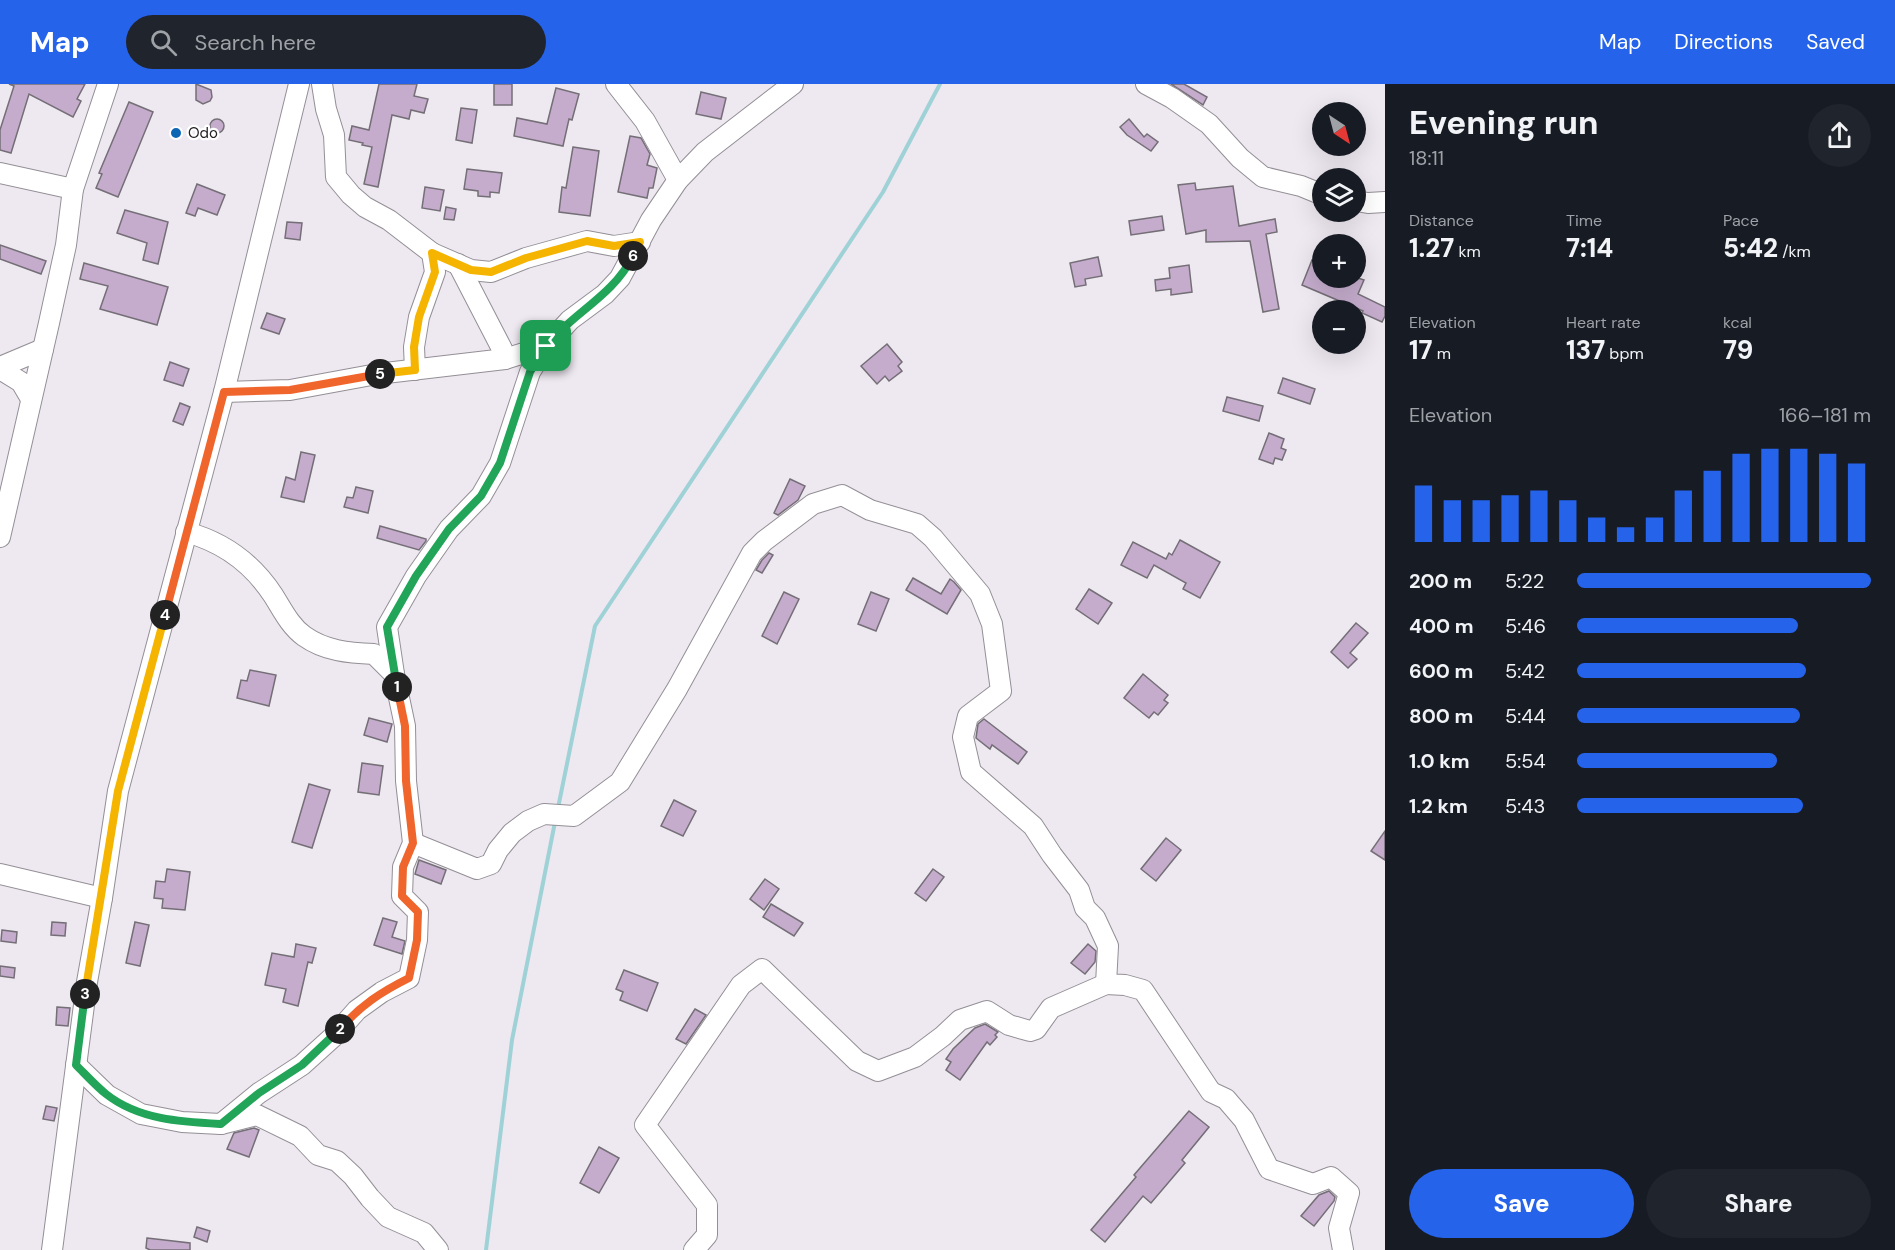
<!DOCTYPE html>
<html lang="en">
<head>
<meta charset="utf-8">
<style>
  :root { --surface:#171b24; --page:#20242c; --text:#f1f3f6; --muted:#9ea1a6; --accent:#2563eb }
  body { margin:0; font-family:"DM Sans",sans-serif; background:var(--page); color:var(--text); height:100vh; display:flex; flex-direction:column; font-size:22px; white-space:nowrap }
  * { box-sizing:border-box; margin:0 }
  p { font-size:20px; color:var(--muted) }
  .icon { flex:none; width:33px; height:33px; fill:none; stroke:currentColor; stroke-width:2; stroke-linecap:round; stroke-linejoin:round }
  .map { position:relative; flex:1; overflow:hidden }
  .panel { display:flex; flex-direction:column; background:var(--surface); width:510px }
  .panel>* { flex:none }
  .needle { width:39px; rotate:144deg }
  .fabs { position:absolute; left:1312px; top:18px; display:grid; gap:12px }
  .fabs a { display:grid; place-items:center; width:54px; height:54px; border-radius:50%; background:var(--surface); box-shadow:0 6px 24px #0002; font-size:30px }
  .pin { position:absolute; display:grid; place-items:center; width:51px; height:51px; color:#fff; margin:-26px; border-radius:12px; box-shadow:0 3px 9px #0006 }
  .km { position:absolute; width:30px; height:30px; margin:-15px; border-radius:50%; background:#222; color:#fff; font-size:16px; line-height:30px; text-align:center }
  .round { display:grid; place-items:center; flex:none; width:63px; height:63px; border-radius:32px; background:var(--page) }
  .headline { display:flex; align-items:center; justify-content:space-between; height:102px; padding:0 24px }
  h1 { font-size:33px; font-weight:800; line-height:45px }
  .metrics { display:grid; grid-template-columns:repeat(3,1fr); gap:9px; height:102px; padding:6px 24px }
  .metrics div { display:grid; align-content:center }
  .metrics b { font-size:26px; font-weight:800 }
  .metrics small { font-size:16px; font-weight:400 }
  .metrics p { font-size:16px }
  .chart { height:168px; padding:12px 24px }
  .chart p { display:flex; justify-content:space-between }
  .chart svg { width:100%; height:108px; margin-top:6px; stroke:var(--accent); stroke-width:6 }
  .action { display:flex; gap:12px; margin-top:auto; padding:12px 24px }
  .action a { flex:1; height:69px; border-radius:36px; background:var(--accent); color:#fff; font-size:24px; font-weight:800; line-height:69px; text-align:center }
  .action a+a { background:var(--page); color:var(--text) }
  ul { padding:0 24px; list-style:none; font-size:20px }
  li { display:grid; grid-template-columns:96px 72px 1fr; align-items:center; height:45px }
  li i { height:15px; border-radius:8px; background:var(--accent) }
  header { display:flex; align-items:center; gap:36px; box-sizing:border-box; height:84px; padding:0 30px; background:var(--accent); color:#fff }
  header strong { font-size:28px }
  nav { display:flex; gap:33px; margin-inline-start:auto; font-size:21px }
  .search { width:420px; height:54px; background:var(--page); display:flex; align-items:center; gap:15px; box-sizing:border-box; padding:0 21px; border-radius:33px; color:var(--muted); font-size:22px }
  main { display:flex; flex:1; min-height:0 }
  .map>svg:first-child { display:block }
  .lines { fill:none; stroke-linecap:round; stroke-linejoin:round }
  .stream { stroke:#9ed2d6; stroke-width:4 }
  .building { fill:#c5accd; stroke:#746f76; stroke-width:1.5 }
  .minor-casing { stroke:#948f96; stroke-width:22 }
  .minor { stroke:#fff; stroke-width:20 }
  .split-1-casing { stroke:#fff; stroke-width:12 }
  .split-2-casing { stroke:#fff; stroke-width:12 }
  .split-3-casing { stroke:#fff; stroke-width:12 }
  .split-4-casing { stroke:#fff; stroke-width:12 }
  .split-5-casing { stroke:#fff; stroke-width:12 }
  .split-6-casing { stroke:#fff; stroke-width:12 }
  .split-7-casing { stroke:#fff; stroke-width:12 }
  .split-1 { stroke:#22a559; stroke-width:8 }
  .split-2 { stroke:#f0652b; stroke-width:8 }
  .split-3 { stroke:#22a559; stroke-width:8 }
  .split-4 { stroke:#f5b400; stroke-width:8 }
  .split-5 { stroke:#f0652b; stroke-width:8 }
  .split-6 { stroke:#f5b400; stroke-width:8 }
  .split-7 { stroke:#22a559; stroke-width:8 }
  .poi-dot { fill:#0d66b3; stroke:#fff; stroke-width:2 }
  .labels { text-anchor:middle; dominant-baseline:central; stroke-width:4.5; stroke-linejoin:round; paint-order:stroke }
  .poi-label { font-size:15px; fill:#242124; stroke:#fff; text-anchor:start }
</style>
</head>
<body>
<header>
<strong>Map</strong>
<div class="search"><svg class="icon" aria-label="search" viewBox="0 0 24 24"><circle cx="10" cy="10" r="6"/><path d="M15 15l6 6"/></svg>Search here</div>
<nav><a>Map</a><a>Directions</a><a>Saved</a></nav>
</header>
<main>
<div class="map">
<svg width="1385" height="1166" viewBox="0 0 1385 1166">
  <rect width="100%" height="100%" fill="#eee8f0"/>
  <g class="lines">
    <g class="stream">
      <path d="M558 724 595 542 883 108 940 0"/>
      <path d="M486 1166 512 956 555 738"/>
    </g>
  </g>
  <g class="building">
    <path d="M9 0H85L77 15 81 17 73 33 29 10 11 69 0 66V46L14 2Z"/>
    <path d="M196 0 211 6 212 13 210 17 203 20 196 16Z"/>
    <path d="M379 0H417L414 12 428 15 424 29 411 26 409 35 392 31 378 103 364 100 372 63 362 61 363 59 349 56 352 42 369 46Z"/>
    <rect x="494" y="0" width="18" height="21"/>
    <path d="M1171 0H1184L1207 13 1203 21Z"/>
    <path d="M556 4 579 10 572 36 569 35 563 62 514 52 517 34 547 40Z"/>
    <path d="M701 8 726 14 721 35 696 30Z"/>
    <path d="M129 18 153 28 118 113 96 104 102 90 99 89Z"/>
    <path d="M461 24 477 26 472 59 456 56Z"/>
    <circle cx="217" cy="42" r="7"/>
    <path d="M1129 35 1144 53 1147 50 1158 58 1151 67 1127 51 1120 43Z"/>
    <path d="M630 52 641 54 650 70 647 81 657 84 653 104H649L647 114 618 108Z"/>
    <path d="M573 63 599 67 590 132 559 128 562 103 566 104Z"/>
    <path d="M467 85 502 89 499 109 490 108V113L478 112V107L464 105Z"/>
    <path d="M1195 99 1196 106 1233 102 1239 142 1275 135 1277 148 1266 150 1279 225 1263 228 1250 157 1206 158V146L1186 150 1178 101Z"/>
    <path d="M197 100 225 111 217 131 198 124 195 132 186 129Z"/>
    <path d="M425 103 444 106 440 127 422 124Z"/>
    <path d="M446 123 456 125 454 136 444 135Z"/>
    <path d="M125 126 168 138 158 180 143 176 147 159 117 149Z"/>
    <path d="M1162 132 1164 146 1131 151 1129 137Z"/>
    <path d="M287 138 302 139 300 156 285 154Z"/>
    <path d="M0 161 46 177 41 190 0 175Z"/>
    <path d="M1098 173 1102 192 1085 195 1086 201 1075 203 1070 179Z"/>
    <path d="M1312 176 1323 180V194H1358L1364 196 1358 210 1385 223V232L1382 238 1362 229 1363 227 1302 201Z"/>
    <path d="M84 179 168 203 157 241 100 225 108 202 80 195Z"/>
    <path d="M1189 181 1192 208 1171 211V205L1156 207 1155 196 1170 194 1169 184Z"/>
    <path d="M267 229 285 235 279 250 261 244Z"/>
    <path d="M887 260 902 278 898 282 902 287 889 297 885 292 877 300 861 282Z"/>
    <path d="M170 278 189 285 183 302 164 296Z"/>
    <path d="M1283 294 1315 305 1310 320 1278 309Z"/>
    <path d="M1227 313 1263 322 1259 337 1223 327Z"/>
    <path d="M180 319 190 323 183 341 173 337Z"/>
    <path d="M1269 349 1284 355 1281 364 1286 366 1282 376 1275 374 1273 380 1259 375Z"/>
    <path d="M301 368 315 371 304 418 281 413 286 393 295 396Z"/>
    <path d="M790 395 805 402 798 416 778 431 774 429Z"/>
    <path d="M356 403 373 407 368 429 344 423 347 413 353 414Z"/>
    <path d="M380 442 426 455V457L419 466 377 454Z"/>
    <path d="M1180 456 1220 478 1200 514 1183 505 1186 499 1154 481 1147 494 1121 481 1133 458 1166 475 1169 469 1172 471Z"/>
    <path d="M769 469 773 471 762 489 756 486 762 476Z"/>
    <path d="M913 494 941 510 950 495 954 498 961 506 947 530 906 506Z"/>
    <path d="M1089 505 1112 519 1098 540 1076 525Z"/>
    <path d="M784 508 799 515 777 560 762 552Z"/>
    <path d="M871 508 889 515 876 547 858 540Z"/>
    <path d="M1356 539 1368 549 1350 569 1357 575 1348 584 1331 568Z"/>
    <path d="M250 586 276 591 269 622 237 614 241 596 247 597Z"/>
    <path d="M1143 590 1168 611 1164 616 1168 619 1158 631 1154 628 1149 634 1124 614Z"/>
    <path d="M369 634 392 640 387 658 364 651Z"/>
    <path d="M984 635 1027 668 1018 680 992 661 990 665 976 654 978 640Z"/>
    <path d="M362 679 383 682 379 711 358 708Z"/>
    <path d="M309 700 330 706 312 764 292 758Z"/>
    <path d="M674 716 696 727 683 752 661 742Z"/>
    <path d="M1385 747V776L1371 767Z"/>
    <path d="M1166 754 1181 766 1156 797 1141 785Z"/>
    <path d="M419 776 446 786 441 800 415 790Z"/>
    <path d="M167 785 190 788 185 826 162 824 163 815 154 814 156 797 165 798Z"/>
    <path d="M933 785 944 793 926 817 915 809Z"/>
    <path d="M765 795 779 805 764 826 750 815Z"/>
    <path d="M771 820 803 839 794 852 763 833Z"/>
    <path d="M383 834 397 838 392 853 405 857 402 870 374 861Z"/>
    <path d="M52 838 66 839 65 852 51 851Z"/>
    <path d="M135 838 149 841 140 882 126 879Z"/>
    <path d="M2 846 17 848 16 859 1 857Z"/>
    <path d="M296 860 316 864 312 879 308 878 298 922 283 918 286 905 265 901 272 869 294 873Z"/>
    <path d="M1088 860 1096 867 1095 878 1085 890 1071 879Z"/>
    <path d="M0 882 15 884 14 894 0 892Z"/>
    <path d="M624 886 658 899 647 927 620 916 623 908 616 905Z"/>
    <path d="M57 923 70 924 68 942 56 941Z"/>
    <path d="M695 925 706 931 686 960 676 955Z"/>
    <path d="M985 940 998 948 995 951 997 953 990 961 987 958 960 996 946 986 951 978 946 975 953 965 975 944Z"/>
    <path d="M46 1022 57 1024 54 1037 43 1035Z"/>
    <path d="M1189 1027 1209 1043 1182 1076 1185 1079 1151 1119 1143 1112 1105 1158 1091 1146 1136 1093 1134 1091Z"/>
    <path d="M254 1044 259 1046 249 1073 227 1065 234 1049Z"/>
    <path d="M599 1063 619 1074 599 1109 580 1099Z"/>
    <path d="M1329 1107 1335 1113 1334 1117 1314 1142 1301 1132 1319 1111Z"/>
    <path d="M197 1143 210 1147 207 1158 194 1153Z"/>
    <path d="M147 1154 190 1159V1166H150L146 1164Z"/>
  </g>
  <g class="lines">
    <defs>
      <g id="minor">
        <path d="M322 0 326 25 334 51 336 93 351 111 365 123 389 136 432 169 435 188 419 233 414 263 415 286"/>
        <path d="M616 0 645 37 678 96"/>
        <path d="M1146 0 1172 14 1209 40 1240 74 1263 93 1301 102 1323 111"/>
        <path d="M0 89 73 105"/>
        <path d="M1356 117 1368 119 1385 118"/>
        <path d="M432 169 471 186 491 188 526 174 587 157 614 162 640 158"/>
        <path d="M458 180 502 265 505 275"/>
        <path d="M0 283 43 265"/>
        <path d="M0 285 21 298 31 315"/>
        <path d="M224 308 290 306 377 290 505 275 546 262"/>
        <path d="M186 448C223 458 252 479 273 511 282 525 290 542 304 552 325 567 349 569 374 570L394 590"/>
        <path d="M0 453 49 239 66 161 73 105 108 0"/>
        <path d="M413 759 477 785 491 780 498 766 512 749 528 737 544 730 574 732 620 698 677 605 752 469 764 457 813 420 842 411 870 426 917 440 933 454 980 510 992 540 1001 607 968 632 963 653 971 688 1033 742 1052 771 1079 806 1085 824 1095 834 1108 862 1106 900 1125 901 1143 906 1211 1008 1226 1015 1244 1036 1269 1085 1313 1100 1331 1093 1349 1109 1339 1144 1343 1166"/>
        <path d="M0 790 102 814"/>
        <path d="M76 981 107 1011 141 1030 182 1038 221 1040 257 1031 300 1052 318 1071 337 1077 353 1092 370 1114 388 1133 424 1149 438 1166"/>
        <path d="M221 1040 259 1009 302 981 333 953 357 926 382 908 409 894 417 856 418 828 402 812 403 783 413 759 406 697 405 642 394 590 387 543 416 492 449 445 481 412 500 379 530 288 546 262 570 236 605 210 620 194 651 136 678 96 705 68 793 0"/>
        <path d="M52 1166 87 898 102 814 118 707 224 308 299 0"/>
        <path d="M694 1166 707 1151V1121L645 1041 741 901 762 885 857 977 878 987 915 973 943 952 960 936 987 927 1009 941 1030 947 1036 945 1051 924 1106 900"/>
      </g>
    </defs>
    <use href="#minor" class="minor-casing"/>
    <use href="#minor" class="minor"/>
  </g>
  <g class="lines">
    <defs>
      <path id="split-1" d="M397 603 387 543 416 492 449 445 481 412 500 379 530 288 546 262"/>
      <path id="split-2" d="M340 945C361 921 381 908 409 894L417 856 418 828 402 812 403 783 413 759 406 697 405 642 397 603"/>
      <path id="split-3" d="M85 910 76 981C86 991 96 1002 106 1010 139 1036 182 1038 221 1040L259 1009 302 981 340 945"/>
      <path id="split-4" d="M85 910 118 707 165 531"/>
      <path id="split-5" d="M165 531 224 308 290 306 380 290"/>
      <path id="split-6" d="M380 290 415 286 414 263 419 233 435 188 432 169 471 186 491 188 526 174 587 157 614 162 640 158 633 172"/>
      <path id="split-7" d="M546 262C574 228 613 212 633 172"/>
    </defs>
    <use href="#split-1" class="split-1-casing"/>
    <use href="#split-2" class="split-2-casing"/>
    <use href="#split-3" class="split-3-casing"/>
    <use href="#split-4" class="split-4-casing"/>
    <use href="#split-5" class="split-5-casing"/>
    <use href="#split-6" class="split-6-casing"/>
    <use href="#split-7" class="split-7-casing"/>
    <use href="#split-1" class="split-1"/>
    <use href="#split-2" class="split-2"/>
    <use href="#split-3" class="split-3"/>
    <use href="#split-4" class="split-4"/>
    <use href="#split-5" class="split-5"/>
    <use href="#split-6" class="split-6"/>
    <use href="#split-7" class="split-7"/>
  </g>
  <circle class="poi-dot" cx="176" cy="49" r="6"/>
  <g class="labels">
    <g class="poi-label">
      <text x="188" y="49">Odo</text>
    </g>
  </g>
</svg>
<div class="fabs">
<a><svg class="needle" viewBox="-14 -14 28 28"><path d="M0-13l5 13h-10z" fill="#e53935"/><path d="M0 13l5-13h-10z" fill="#9ea1a6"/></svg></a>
<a><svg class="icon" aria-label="layers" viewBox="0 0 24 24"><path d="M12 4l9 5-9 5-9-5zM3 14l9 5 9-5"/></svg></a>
<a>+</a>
<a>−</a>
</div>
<div class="pin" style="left:546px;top:262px;background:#1e9e55"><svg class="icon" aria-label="arrive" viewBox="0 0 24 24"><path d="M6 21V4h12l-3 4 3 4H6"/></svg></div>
<b class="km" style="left:397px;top:603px">1</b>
<b class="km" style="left:340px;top:945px">2</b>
<b class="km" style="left:85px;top:910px">3</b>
<b class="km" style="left:165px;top:531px">4</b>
<b class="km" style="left:380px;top:290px">5</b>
<b class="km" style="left:633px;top:172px">6</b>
</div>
<section class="panel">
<div class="headline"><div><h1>Evening run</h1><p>18:11</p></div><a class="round"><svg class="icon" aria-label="share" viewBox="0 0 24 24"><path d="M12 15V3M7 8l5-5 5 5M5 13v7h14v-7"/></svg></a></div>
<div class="metrics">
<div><p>Distance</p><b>1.27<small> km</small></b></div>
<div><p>Time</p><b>7:14</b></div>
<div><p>Pace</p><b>5:42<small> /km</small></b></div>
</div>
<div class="metrics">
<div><p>Elevation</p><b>17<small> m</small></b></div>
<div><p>Heart rate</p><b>137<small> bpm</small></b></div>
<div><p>kcal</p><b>79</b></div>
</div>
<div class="chart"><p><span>Elevation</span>166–181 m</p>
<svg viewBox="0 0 160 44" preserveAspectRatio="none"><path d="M5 44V21M15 44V27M25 44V27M35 44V25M45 44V23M55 44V27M65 44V34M75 44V38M85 44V34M95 44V23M105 44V15M115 44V8M125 44V6M135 44V6M145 44V8M155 44V12"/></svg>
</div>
<ul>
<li><b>200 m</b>5:22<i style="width:100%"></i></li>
<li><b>400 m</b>5:46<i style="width:75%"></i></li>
<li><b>600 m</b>5:42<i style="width:78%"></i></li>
<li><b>800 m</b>5:44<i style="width:76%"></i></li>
<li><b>1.0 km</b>5:54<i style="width:68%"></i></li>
<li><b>1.2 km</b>5:43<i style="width:77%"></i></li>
</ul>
<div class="action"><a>Save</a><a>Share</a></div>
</section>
</main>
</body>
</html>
